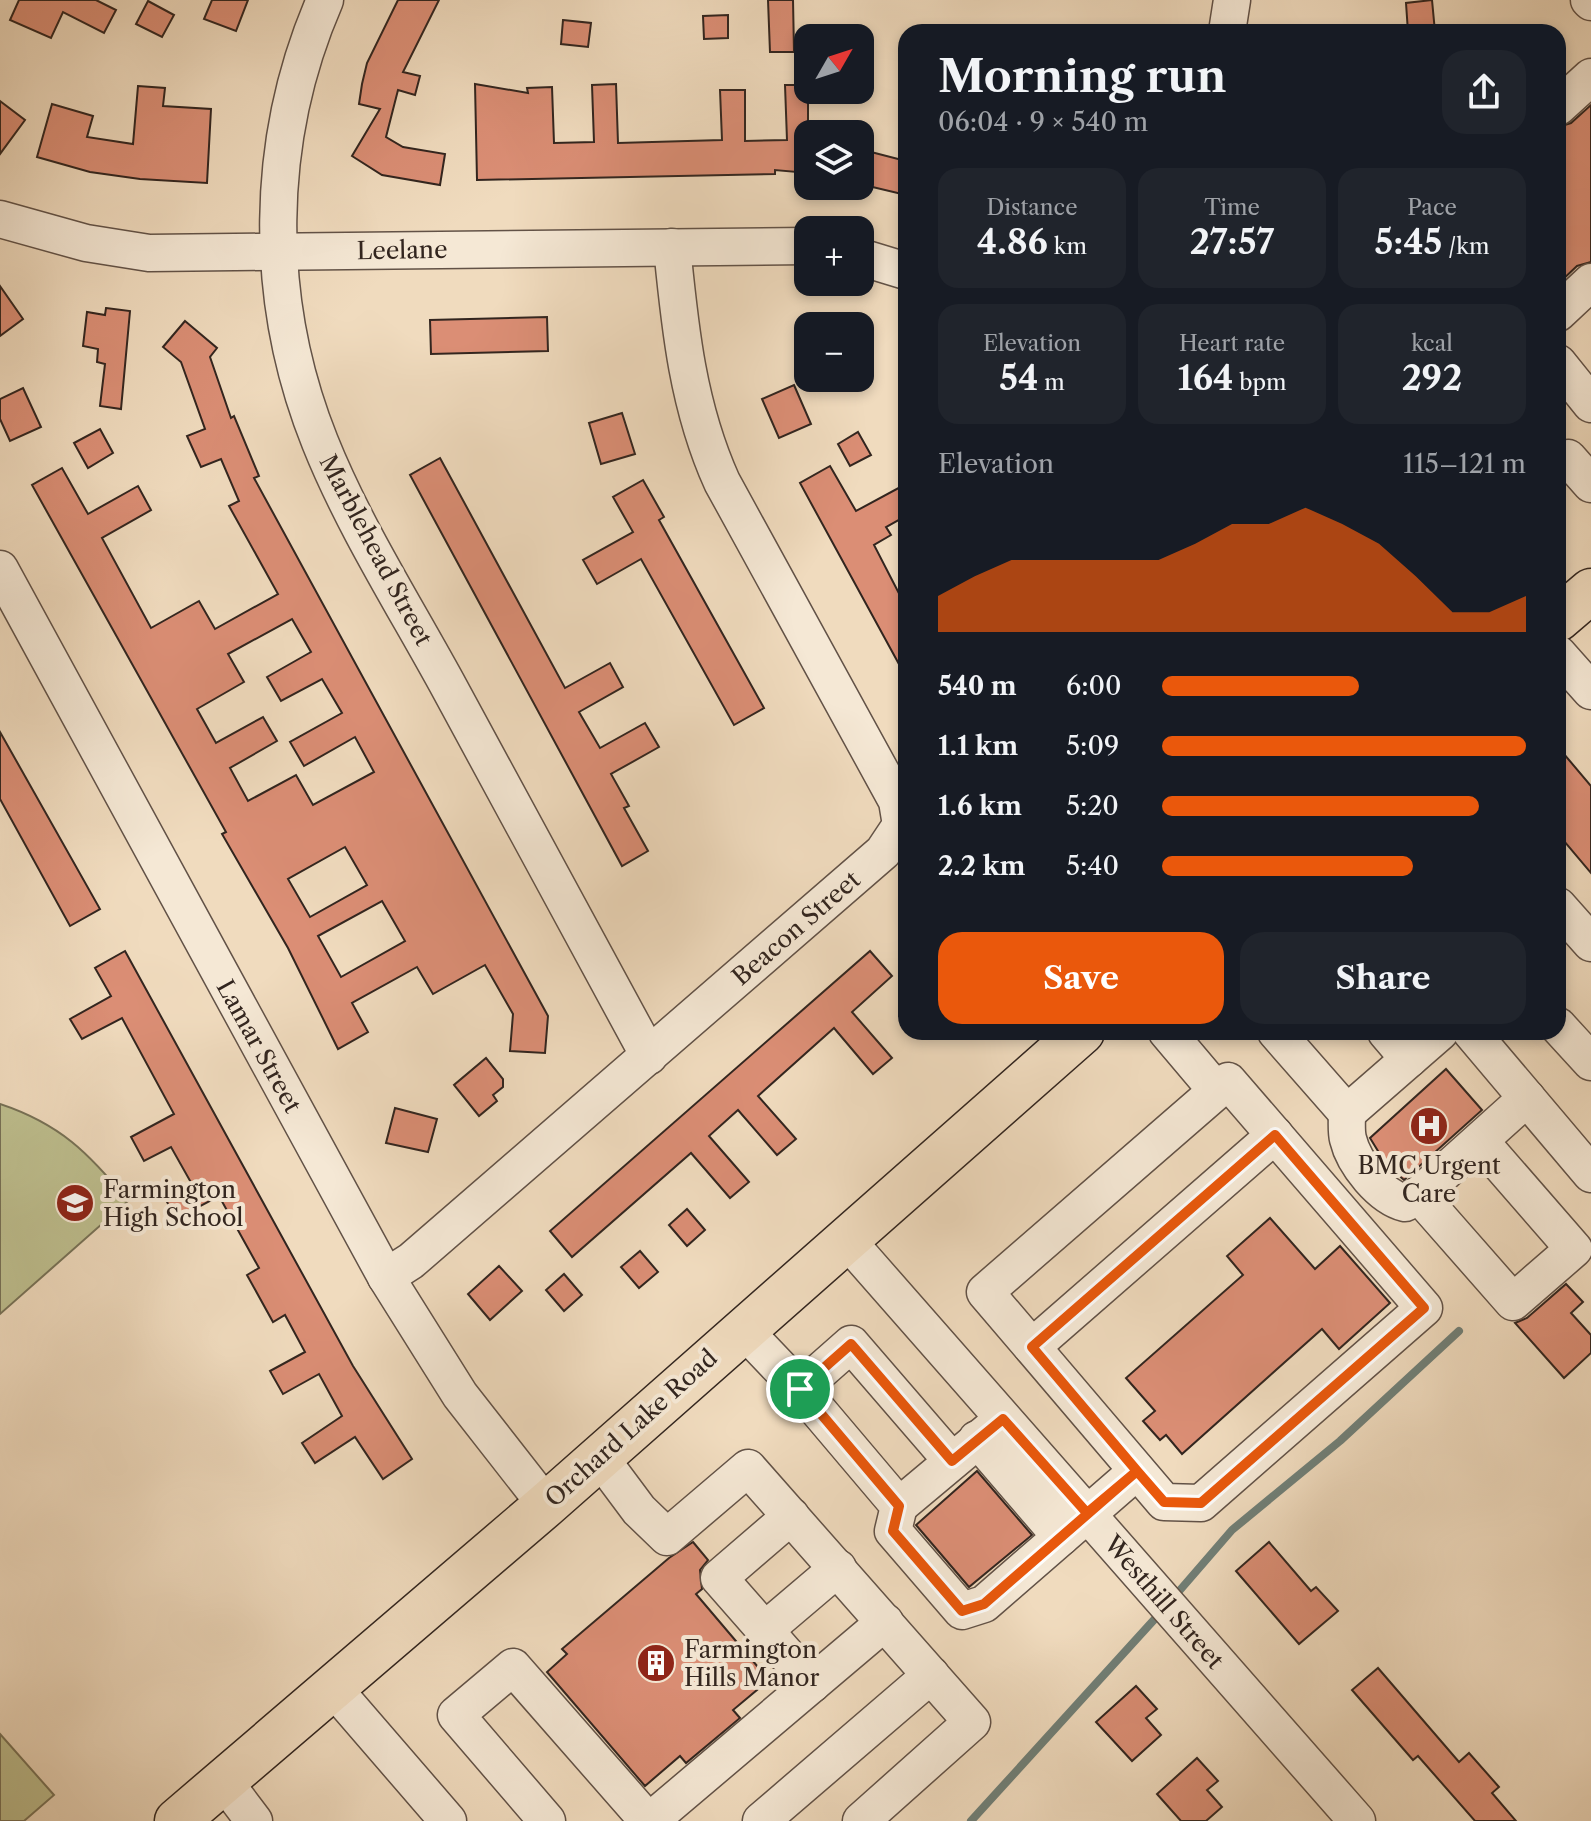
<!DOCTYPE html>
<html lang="en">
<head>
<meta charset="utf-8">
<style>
  :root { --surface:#171b24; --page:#20242c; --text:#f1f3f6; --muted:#9ea1a6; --accent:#ea580c }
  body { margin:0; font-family:"Libre Caslon Text",serif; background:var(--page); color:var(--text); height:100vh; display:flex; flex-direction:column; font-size:30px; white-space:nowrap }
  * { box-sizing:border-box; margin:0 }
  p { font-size:26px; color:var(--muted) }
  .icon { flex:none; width:44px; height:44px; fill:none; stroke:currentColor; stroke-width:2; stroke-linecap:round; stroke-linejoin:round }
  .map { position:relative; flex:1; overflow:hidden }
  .details { position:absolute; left:898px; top:24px; width:668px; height:1016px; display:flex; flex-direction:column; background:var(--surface); border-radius:24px; box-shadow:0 4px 12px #0003 }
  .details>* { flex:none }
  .needle { width:52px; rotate:51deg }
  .fabs { position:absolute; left:794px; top:24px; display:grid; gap:16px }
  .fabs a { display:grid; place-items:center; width:80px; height:80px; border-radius:16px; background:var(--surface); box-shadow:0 4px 12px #0003; font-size:40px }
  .pin { position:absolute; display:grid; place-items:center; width:68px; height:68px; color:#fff; margin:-34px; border:4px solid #fff; border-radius:50%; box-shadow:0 2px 8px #0007 }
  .round { display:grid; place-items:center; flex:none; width:84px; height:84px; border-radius:24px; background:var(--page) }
  .head { display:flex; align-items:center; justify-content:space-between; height:136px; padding:0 40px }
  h1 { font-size:44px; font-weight:700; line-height:60px }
  .metrics { display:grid; grid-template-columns:repeat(3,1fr); gap:12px; height:136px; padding:8px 40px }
  .metrics div { display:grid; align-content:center; border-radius:20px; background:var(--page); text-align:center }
  .metrics b { font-size:34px; font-weight:700 }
  .metrics small { font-size:22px; font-weight:400 }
  .metrics p { font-size:22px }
  .chart { height:224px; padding:16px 40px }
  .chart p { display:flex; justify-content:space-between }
  .chart svg { width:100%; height:144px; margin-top:8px; fill:var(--accent); opacity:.7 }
  .cta { display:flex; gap:16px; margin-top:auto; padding:16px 40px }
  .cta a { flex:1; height:92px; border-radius:24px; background:var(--accent); color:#fff; font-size:32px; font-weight:700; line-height:92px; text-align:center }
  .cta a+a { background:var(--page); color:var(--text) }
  ul { padding:0 40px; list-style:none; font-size:26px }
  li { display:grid; grid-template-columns:128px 96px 1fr; align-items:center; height:60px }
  li i { height:20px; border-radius:10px; background:var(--accent) }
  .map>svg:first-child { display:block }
  .green { fill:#bebf8f; stroke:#787257; stroke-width:2 }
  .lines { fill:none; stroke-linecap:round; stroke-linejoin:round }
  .stream { stroke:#707f77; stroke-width:8 }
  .building { fill:#db8e75; stroke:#32251f; stroke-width:2; fill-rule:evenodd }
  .minor-casing { stroke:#625247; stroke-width:39 }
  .major-casing { stroke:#32251f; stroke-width:47 }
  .minor { stroke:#f5e8d5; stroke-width:36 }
  .major { stroke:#f0dbbe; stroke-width:44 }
  .route-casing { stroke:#fff; stroke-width:16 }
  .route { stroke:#ea580c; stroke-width:10 }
  .labels { text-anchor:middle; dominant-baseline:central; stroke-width:8; stroke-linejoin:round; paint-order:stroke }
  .street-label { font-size:24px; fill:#32251f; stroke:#f5e8d5 }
  .poi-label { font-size:24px; fill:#32251f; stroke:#f5e8d5; text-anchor:start }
</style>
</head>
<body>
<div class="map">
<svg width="1591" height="1821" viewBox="0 0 1591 1821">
  <rect width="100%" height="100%" fill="#f0dbbe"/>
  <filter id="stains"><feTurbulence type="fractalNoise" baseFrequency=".0025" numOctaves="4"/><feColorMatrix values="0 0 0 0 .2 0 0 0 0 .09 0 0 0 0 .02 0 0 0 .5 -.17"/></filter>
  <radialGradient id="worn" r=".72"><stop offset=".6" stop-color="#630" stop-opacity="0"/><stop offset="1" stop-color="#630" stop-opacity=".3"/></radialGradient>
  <g class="green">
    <path d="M0 1104C60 1124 89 1153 128 1201L0 1314Z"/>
    <path d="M0 1734 54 1795 24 1821H0Z"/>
  </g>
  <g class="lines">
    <g class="stream">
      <path d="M1174 1597 1232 1530 1340 1441 1459 1331"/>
      <path d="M971 1821 1162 1611"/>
    </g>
  </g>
  <g class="building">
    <path d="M19 0H96L116 10 104 33 63 12 51 38 10 20Z"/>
    <path d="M212 0H248L236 31 204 19Z"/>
    <path d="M398 0H439L403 72 420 76 415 95 398 90 386 137 403 147 445 154 440 185 382 175 352 156 380 109 359 104 362 84 367 63Z"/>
    <path d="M768 0H793L794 52H770Z"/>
    <path d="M1432 0 1435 32H1408L1406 3Z"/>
    <path d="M148 1 174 15 162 37 136 24Z"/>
    <path d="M728 15V38L704 39 703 16Z"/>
    <path d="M563 20 591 23 588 47 561 44Z"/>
    <path d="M475 84 528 93 527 88 552 87 554 143 594 142 592 85 616 84 618 143 722 140 720 90H745V141L787 140 785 85H808V173L775 170V174L477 180Z"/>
    <path d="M138 86 165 88 163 106 211 109 207 183 140 179 90 172 37 157 52 104 93 116 87 137 133 144Z"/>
    <path d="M0 101 25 120 0 154Z"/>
    <path d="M1591 105V262L1577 266 1558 284V127L1571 123Z"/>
    <path d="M871 152 906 161V195L864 185Z"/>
    <path d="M0 286 23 319 0 336Z"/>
    <path d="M106 308 130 311 121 409 100 406 105 364 97 362 98 349 83 346 87 312 105 315Z"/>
    <path d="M547 317 548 351 431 354 430 320Z"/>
    <path d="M185 321 217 348 210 357 231 418 234 416 259 476 254 478 548 1016 545 1053 510 1051 513 1014 485 965 433 994 417 967 352 1003 368 1032 338 1049 288 948 222 834 226 832 32 485 62 468 88 514 138 486 151 510 102 538 151 628 199 601 215 629 278 594 229 506 239 501 221 459 201 467 187 436 205 429 181 362 163 347ZM292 619 311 652 267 677 281 701 322 679 342 713 290 742 304 766 355 737 374 772 313 805 296 775 248 801 230 768 277 741 263 717 216 743 197 709 244 682 228 654ZM345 847 367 885 310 917 288 879ZM382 901 405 941 341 977 318 936Z"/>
    <path d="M794 385 811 424 779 438 762 399Z"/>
    <path d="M23 388 41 427 10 441 0 419V399Z"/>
    <path d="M622 413 635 454 601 464 589 423Z"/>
    <path d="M100 429 113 453 88 468 74 443Z"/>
    <path d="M858 432 871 455 850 466 838 444Z"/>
    <path d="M440 458 565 688 610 663 623 687 579 712 600 748 645 723 659 747 611 774 629 806 624 808 648 851 622 866 410 475Z"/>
    <path d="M830 466 856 511 906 484V516L886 527 891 535 874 545 906 607V677L800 483Z"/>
    <path d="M643 480 664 517 659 520 764 708 734 725 641 559 597 584 583 560 633 532 613 497Z"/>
    <path d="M0 732 100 909 70 926 0 799Z"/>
    <path d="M1558 747 1591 786V873L1558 834Z"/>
    <path d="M125 951 353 1366 412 1459 383 1479 355 1437 315 1463 302 1443 342 1416 319 1374 283 1394 270 1371 305 1352 285 1315 273 1322 247 1275 259 1268 219 1196 176 1219 166 1200 193 1186 171 1147 144 1161 131 1137 174 1114 122 1018 82 1039 70 1019 111 996 95 968Z"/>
    <path d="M870 951 892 976 852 1012 892 1058 873 1074 834 1028 758 1096 796 1139 777 1155 738 1110 709 1136 749 1182 730 1198 691 1153 572 1257 550 1231Z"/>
    <path d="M486 1058 503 1079V1087L493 1095 497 1101 479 1116 454 1085Z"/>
    <path d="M1446 1069 1482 1110 1404 1180 1386 1164 1370 1138Z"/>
    <path d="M395 1108 437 1119 428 1152 386 1143Z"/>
    <path d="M687 1209 705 1230 687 1246 669 1225Z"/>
    <path d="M1270 1218 1315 1269 1340 1246 1390 1303 1339 1349 1322 1329 1182 1454 1166 1435 1160 1440 1143 1421 1155 1411 1126 1378 1243 1275 1227 1256Z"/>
    <path d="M640 1251 658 1272 639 1288 621 1267Z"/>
    <path d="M499 1266 522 1291 490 1320 468 1294Z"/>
    <path d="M564 1274 582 1295 564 1311 546 1290Z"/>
    <path d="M1566 1284 1583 1302 1571 1313 1591 1335V1353L1564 1378 1515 1323 1527 1318Z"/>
    <path d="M977 1471 1032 1535 969 1587 916 1525Z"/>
    <path d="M693 1542 708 1560 700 1570 702 1589 696 1594 769 1680 733 1710 740 1718 686 1763 680 1756 645 1786 547 1672 567 1654 562 1649 669 1558Z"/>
    <path d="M1269 1542 1311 1591 1316 1587 1338 1611 1299 1644 1236 1571Z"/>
    <path d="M1378 1668 1459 1762 1469 1753 1499 1787 1492 1793 1516 1821H1475L1418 1756 1413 1760 1352 1690Z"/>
    <path d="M1136 1686 1157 1709 1146 1718 1161 1735 1132 1761 1096 1722Z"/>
    <path d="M1197 1758 1218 1781 1207 1790 1222 1807 1206 1821H1181L1157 1794Z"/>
  </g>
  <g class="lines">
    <defs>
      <g id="minor">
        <path d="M325 0C264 140 263 300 320 442 354 527 406 608 450 689 516 811 583 933 649 1056"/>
        <path d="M1589 0 1591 2"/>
        <path d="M1227 32 1232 0"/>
        <path d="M1558 107 1591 77"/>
        <path d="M0 219 86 243 149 253 808 246"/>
        <path d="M860 257 906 271"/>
        <path d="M1558 313 1591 282"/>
        <path d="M1558 363 1591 404"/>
        <path d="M1558 467 1568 458 1591 484"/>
        <path d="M0 569 386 1277 460 1395 546 1505"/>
        <path d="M1558 654 1591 691"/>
        <path d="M1558 906 1591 943"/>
        <path d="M1558 1026 1591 1062"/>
        <path d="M1167 1032 1216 1090"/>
        <path d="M1276 1032 1347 1113 1440 1032"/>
        <path d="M1386 1032 1409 1059"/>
        <path d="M1471 1032 1591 1174"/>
        <path d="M1228 1081 1424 1308 1201 1503 1164 1502 985 1292Z"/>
        <path d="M1347 1113C1347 1121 1346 1131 1348 1139 1354 1164 1381 1197 1405 1203L1419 1195 1527 1098"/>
        <path d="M1419 1195 1513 1302 1574 1249 1480 1141"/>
        <path d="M845 1238 1357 1821"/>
        <path d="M386 1277 411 1261 883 852 901 825 897 801 722 482C688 407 680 329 672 247"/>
        <path d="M742 1328 800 1389 899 1506 893 1531 962 1611 984 1604 1137 1471"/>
        <path d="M1032 1347 1275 1135"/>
        <path d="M800 1389 851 1344 952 1461"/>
        <path d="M977 1439 1061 1537"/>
        <path d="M598 1455 639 1510 667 1537 748 1468 972 1722 861 1821"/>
        <path d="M899 1506 1003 1419"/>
        <path d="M791 1516 719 1578 812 1684"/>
        <path d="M765 1630 838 1568"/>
        <path d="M334 1689 448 1821"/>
        <path d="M223 1780 254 1821"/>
        <path d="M547 1821 456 1715 513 1667 648 1821"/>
        <path d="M650 1821 885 1622"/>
        <path d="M761 1821 931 1675"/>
      </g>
      <g id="major">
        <path d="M1558 619 1591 591"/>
        <path d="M177 1821 546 1505 1082 1032"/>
      </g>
    </defs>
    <use href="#minor" class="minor-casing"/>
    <use href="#major" class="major-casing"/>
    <use href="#minor" class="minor"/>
    <use href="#major" class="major"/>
  </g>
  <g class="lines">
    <defs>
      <path id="route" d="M800 1389 851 1344 952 1461 1003 1419 1087 1513 1137 1471 1032 1347 1275 1135 1424 1308 1201 1503 1164 1502 1137 1471 984 1604 962 1611 893 1531 899 1506 800 1389"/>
    </defs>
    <use href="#route" class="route-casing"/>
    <use href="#route" class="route"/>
  </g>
  <defs>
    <symbol id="hospital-disc" viewBox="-11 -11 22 22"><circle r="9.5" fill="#8f2418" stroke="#f5e8d5"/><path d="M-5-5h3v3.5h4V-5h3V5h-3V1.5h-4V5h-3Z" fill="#fff"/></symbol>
    <symbol id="school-disc" viewBox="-11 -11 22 22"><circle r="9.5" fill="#8f2418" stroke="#f5e8d5"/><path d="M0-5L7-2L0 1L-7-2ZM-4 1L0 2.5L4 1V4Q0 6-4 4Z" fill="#fff"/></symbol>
    <symbol id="building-disc" viewBox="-11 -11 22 22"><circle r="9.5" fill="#8f2418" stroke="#f5e8d5"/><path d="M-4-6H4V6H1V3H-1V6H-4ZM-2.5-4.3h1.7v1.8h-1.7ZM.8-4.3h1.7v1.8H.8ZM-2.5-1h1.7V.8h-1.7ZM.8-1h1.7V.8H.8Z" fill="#fff"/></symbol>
  </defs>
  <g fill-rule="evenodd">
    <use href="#hospital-disc" x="1407" y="1104" width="44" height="44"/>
    <use href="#school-disc" x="53" y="1181" width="44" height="44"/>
    <use href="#building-disc" x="634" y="1641" width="44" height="44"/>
  </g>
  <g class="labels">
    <g class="street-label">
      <text transform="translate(402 250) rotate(-1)">Leelane</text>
      <text transform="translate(376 550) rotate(62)">Marblehead Street</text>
      <text transform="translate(796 928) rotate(-41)">Beacon Street</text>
      <text transform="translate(259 1046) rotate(61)">Lamar Street</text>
      <text transform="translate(631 1428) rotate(-42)">Orchard Lake Road</text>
      <text transform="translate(1164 1602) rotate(49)">Westhill Street</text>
    </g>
    <g class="poi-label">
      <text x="1429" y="1165" text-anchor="middle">BMC Urgent<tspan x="1429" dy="28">Care</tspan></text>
      <text x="103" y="1189">Farmington<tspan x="103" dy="28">High School</tspan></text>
      <text x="684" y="1649">Farmington<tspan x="684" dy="28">Hills Manor</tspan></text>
    </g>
  </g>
  <rect width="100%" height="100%" filter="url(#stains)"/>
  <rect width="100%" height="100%" fill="url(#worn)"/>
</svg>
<div class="fabs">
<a><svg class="needle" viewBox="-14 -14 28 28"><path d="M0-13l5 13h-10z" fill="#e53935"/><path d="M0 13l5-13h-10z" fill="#9ea1a6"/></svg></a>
<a><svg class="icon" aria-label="layers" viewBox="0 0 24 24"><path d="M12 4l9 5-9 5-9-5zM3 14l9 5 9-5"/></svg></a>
<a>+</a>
<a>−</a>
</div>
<div class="pin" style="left:800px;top:1389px;background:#1e9e55"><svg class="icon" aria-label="arrive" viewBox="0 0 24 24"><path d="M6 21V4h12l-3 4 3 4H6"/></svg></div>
<section class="details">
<div class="head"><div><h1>Morning run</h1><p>06:04 · 9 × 540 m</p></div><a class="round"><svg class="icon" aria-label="share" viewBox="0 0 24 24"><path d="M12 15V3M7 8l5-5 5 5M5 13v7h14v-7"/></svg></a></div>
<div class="metrics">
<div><p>Distance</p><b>4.86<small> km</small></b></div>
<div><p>Time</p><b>27:57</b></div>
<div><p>Pace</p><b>5:45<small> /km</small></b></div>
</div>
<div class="metrics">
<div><p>Elevation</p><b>54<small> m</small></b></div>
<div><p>Heart rate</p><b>164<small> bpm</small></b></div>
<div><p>kcal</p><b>292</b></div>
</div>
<div class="chart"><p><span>Elevation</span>115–121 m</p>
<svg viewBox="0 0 160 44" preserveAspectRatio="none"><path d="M0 44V33L10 27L20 22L30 22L40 22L50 22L60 22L70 17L80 11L90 11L100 6L110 11L120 17L130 27L140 38L150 38L160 33V44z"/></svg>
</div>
<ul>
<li><b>540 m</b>6:00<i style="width:54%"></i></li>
<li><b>1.1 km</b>5:09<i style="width:100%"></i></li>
<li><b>1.6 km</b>5:20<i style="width:87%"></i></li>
<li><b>2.2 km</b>5:40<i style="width:69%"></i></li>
</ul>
<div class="cta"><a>Save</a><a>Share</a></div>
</section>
</div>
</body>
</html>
